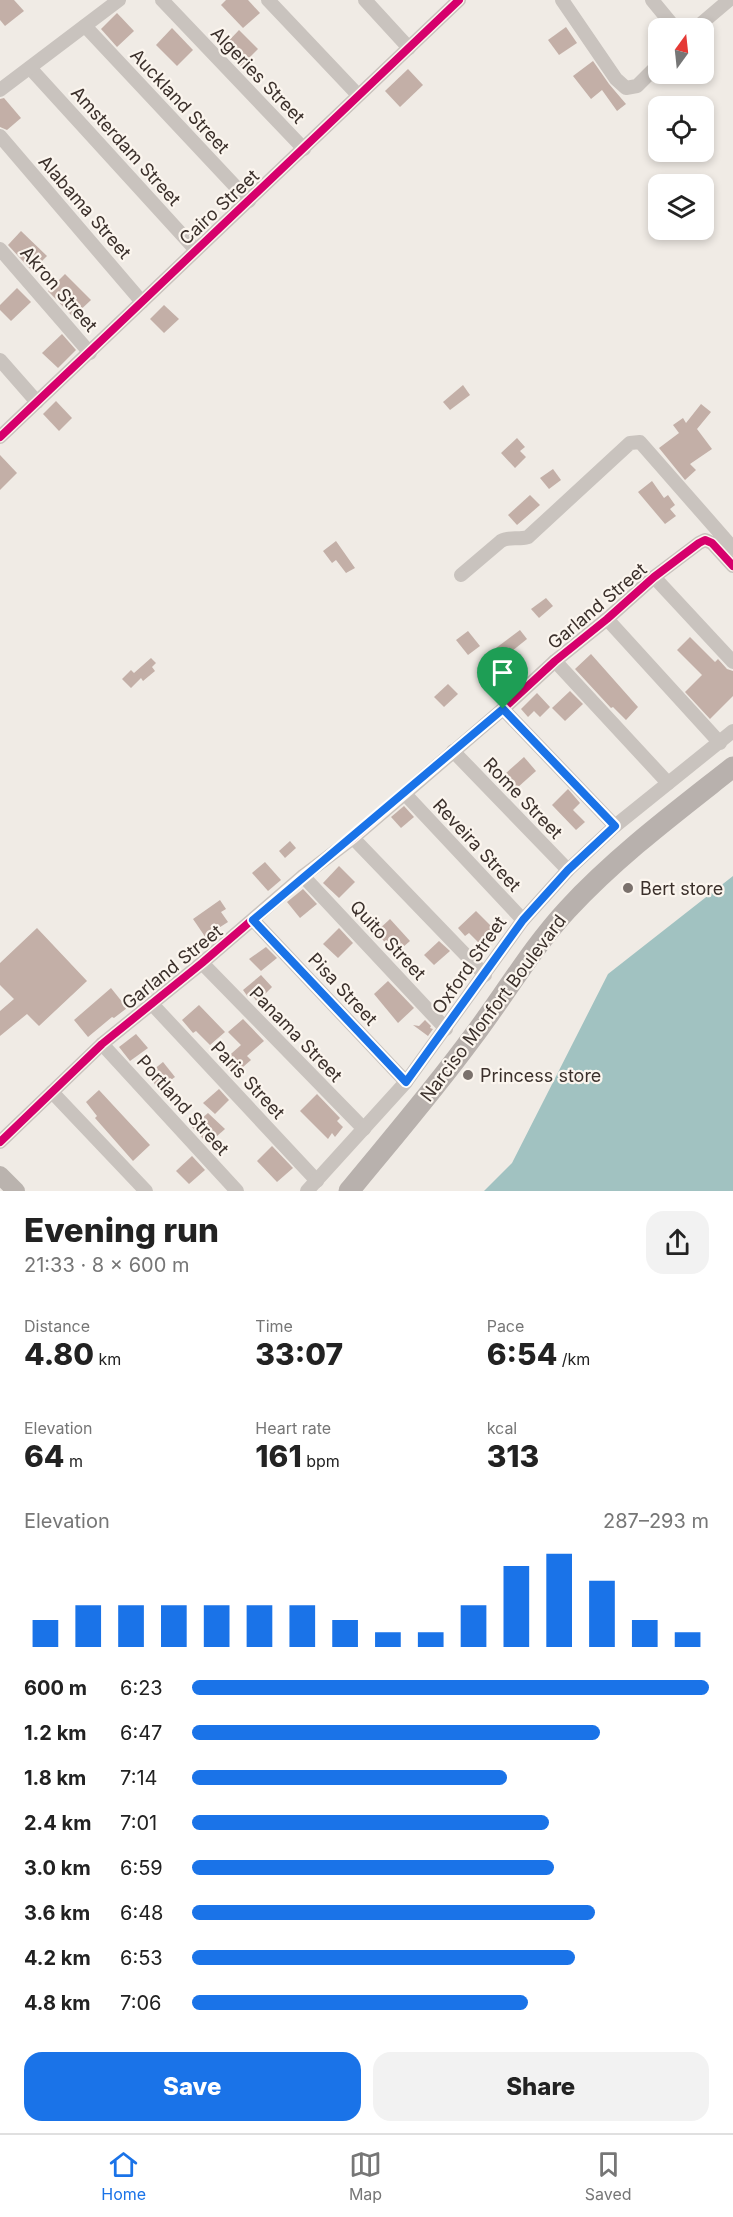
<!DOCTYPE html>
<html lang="en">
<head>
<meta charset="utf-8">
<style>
  :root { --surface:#fff; --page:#f2f2f2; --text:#222; --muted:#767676; --line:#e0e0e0; --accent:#1a73e8 }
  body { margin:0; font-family:Inter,sans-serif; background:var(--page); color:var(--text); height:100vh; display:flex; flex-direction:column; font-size:22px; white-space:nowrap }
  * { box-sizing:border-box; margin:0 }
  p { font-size:20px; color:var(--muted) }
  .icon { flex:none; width:33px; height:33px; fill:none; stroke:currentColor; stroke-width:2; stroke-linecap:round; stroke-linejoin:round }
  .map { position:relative; height:1191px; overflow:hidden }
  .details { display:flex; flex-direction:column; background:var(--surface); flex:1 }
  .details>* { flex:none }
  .needle { width:39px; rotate:15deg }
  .controls { position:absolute; left:648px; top:18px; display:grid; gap:12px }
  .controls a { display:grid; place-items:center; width:66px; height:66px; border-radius:12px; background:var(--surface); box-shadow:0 3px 9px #0003; font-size:30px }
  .pin { position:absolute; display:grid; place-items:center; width:51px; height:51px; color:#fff; margin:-62px -26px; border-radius:50% 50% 50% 0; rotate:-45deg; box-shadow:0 0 6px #0007 }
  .pin .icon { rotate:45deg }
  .round { display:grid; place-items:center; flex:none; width:63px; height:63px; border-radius:18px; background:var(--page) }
  .overview { display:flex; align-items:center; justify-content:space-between; height:102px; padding:0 24px }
  h1 { font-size:33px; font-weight:800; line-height:45px }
  .metrics { display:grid; grid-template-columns:repeat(3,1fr); gap:9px; height:102px; padding:6px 24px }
  .metrics div { display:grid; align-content:center }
  .metrics b { font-size:30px; font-weight:800 }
  .metrics small { font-size:16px; font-weight:400 }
  .metrics p { font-size:16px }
  .chart { height:168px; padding:12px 24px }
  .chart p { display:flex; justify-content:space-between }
  .chart svg { width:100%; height:108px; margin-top:6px; stroke:var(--accent); stroke-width:6 }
  .cta { display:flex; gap:12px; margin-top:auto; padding:12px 24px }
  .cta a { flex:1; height:69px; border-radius:18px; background:var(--accent); color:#fff; font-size:24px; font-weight:800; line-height:69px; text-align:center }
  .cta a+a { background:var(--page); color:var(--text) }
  ul { padding:0 24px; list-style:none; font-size:20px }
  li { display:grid; grid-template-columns:96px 72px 1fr; align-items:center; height:45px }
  li i { height:15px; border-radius:8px; background:var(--accent) }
  .menu { display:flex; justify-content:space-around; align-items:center; height:84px; border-top:2px solid var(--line); background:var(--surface); font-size:16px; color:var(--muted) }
  .menu a { display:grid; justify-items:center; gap:3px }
  .menu .active { color:var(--accent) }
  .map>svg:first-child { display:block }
  .water { fill:#a1c2c1 }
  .building { fill:#c3afa7 }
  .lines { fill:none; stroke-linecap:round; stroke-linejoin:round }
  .street { stroke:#c9c3be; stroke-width:14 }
  .secondary { stroke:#bab3ae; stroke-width:18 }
  .primary { stroke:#b8b1ad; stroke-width:21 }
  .cycleway-casing { stroke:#fbf5ee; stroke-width:11 }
  .cycleway { stroke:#d6006c; stroke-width:8 }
  .route-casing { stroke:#fff; stroke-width:12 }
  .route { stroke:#1a73e8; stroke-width:8 }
  .poi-dot { fill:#7a716c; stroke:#fbf5ee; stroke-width:2 }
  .labels { text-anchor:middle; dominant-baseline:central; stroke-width:4.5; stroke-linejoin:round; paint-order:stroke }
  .street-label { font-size:18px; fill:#3b302b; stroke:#fbf5ee }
  .poi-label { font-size:18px; fill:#3b302b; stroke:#fbf5ee; text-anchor:start }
</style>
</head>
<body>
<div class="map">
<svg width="733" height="1191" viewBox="0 0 733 1191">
  <rect width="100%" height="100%" fill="#f0ebe5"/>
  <path class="water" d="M733 876V1191H484L512 1163 608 974Z"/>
  <g class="building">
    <path d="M0 0H14L24 11 5 26 0 20Z"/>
    <path d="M226 0H248L260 13 243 28 221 5Z"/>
    <path d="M117 13 134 31 117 47 101 29Z"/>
    <path d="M566 27 577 43 559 55 548 40Z"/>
    <path d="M172 28 193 50 177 66 156 45Z"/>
    <path d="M239 30 258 49 241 66 222 48Z"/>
    <path d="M593 61 609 84 626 104 617 111 602 90 591 99 573 76Z"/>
    <path d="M408 69 423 85 400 107 385 91Z"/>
    <path d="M4 98 21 118 7 130 0 127V99Z"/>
    <path d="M21 231 47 256 32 271 8 245Z"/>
    <path d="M65 274 91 300 73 317 48 291Z"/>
    <path d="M17 288 31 302 11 321 0 310V305Z"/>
    <path d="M164 305 179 319 164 333 150 319Z"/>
    <path d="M62 334 76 350 58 368 42 353Z"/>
    <path d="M463 385 470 395 450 410 443 402Z"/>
    <path d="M56 401 72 418 59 431 43 414Z"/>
    <path d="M701 404 711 412 697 429 712 449 690 464 696 470 685 480 659 448 679 433 673 425 683 418 686 423Z"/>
    <path d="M517 438 525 447 520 451 526 457 515 468 501 453Z"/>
    <path d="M0 455 17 473 0 490Z"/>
    <path d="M553 469 561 480 549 489 540 478Z"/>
    <path d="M652 481 664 498 668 495 675 505 670 509 676 516 665 524 638 492Z"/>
    <path d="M530 495 540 505 517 525 508 515Z"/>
    <path d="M336 541 355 568 346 573 336 560 332 563 323 551Z"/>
    <path d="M546 598 553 606 539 618 531 609Z"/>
    <path d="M520 630 527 639 496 664 488 654Z"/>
    <path d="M468 631 480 646 468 655 456 640Z"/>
    <path d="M690 637 715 662 718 659 727 669 733 671V696L710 719 685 692 702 675 677 650Z"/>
    <path d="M591 654 638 707 626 720 613 707 611 708 575 669Z"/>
    <path d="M151 658 156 663 152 667 155 671 143 681 141 678 131 688 122 679 131 670 134 673Z"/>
    <path d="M448 684 458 694 444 707 434 697Z"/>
    <path d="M570 691 583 704 565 721 552 708Z"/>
    <path d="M537 693 550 707 540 717 534 711 528 717 521 709Z"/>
    <path d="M524 757 536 771 517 788 505 774Z"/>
    <path d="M568 789 580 803 573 810 585 822 576 830 552 805Z"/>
    <path d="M404 806 414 817 401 828 391 817Z"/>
    <path d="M290 841 296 848 285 858 279 851Z"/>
    <path d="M265 862 281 880 268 891 252 873Z"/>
    <path d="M339 866 355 882 339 898 323 883Z"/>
    <path d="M303 889 317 904 300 918 287 902Z"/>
    <path d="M220 900 226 909 221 912 228 922 214 931 217 935 208 941 193 919Z"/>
    <path d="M476 911 498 933 483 947 469 933 465 936 458 928Z"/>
    <path d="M390 919 410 941 395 954 376 932Z"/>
    <path d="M37 928 87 981 39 1026 27 1014 0 1036V1011L14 999 0 985V963Z"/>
    <path d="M339 928 353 943 338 958 323 944Z"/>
    <path d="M439 941 450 951 434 965 424 955Z"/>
    <path d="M266 947 277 958 261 971 249 959Z"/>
    <path d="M261 975 272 987 257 1002 252 995 248 997 243 990Z"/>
    <path d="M388 981 414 1008 398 1023 374 994Z"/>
    <path d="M111 988 127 1008 114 1018 112 1017 88 1037 74 1020Z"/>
    <path d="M199 1005 225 1032 210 1045 196 1031 193 1033 182 1020Z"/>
    <path d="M243 1019 264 1041 247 1056 251 1060 235 1074 223 1061 241 1045 228 1032Z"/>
    <path d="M425 1020 431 1026 430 1028 433 1029 428 1036 413 1025 419 1026Z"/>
    <path d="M136 1034 148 1048 130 1061 119 1047Z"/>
    <path d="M163 1062 175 1077 158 1089 148 1074Z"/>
    <path d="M219 1089 229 1100 215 1114 203 1103Z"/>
    <path d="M99 1090 150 1145 133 1161 95 1118 97 1116 86 1102Z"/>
    <path d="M317 1094 340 1118 337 1121 343 1127 335 1137 332 1133 328 1139 300 1111Z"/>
    <path d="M208 1113 225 1129 208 1144 192 1127Z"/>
    <path d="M272 1146 293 1168 277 1182 257 1161Z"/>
    <path d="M192 1156 205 1170 189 1184 176 1171Z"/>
  </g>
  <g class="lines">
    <g class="street">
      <path d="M162 0 304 149"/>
      <path d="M268 0 358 95"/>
      <path d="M365 0 409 48"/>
      <path d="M562 0 616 79 626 88 637 86 658 65"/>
      <path d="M652 0 675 28"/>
      <path d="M85 26 249 201"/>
      <path d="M696 28 729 0"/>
      <path d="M30 68 195 249"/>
      <path d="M0 90 119 0"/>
      <path d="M0 136 142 302"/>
      <path d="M0 249 90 353"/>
      <path d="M0 360 37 402"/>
      <path d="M0 437 459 0"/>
      <path d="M461 575 501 541C509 536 518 540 528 537L630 443 640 442 733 548"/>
      <path d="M654 577 733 662"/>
      <path d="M607 619 720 743"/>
      <path d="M555 661 668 783"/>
      <path d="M503 709 615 826"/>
      <path d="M453 751 568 870"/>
      <path d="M405 794 523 920"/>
      <path d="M353 838 485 975"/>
      <path d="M303 876 446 1029"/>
      <path d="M253 920 406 1082"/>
      <path d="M202 963 364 1129"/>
      <path d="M152 1004 317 1181"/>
      <path d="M102 1044 237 1191"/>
      <path d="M52 1092 146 1191"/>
      <path d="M0 1142 102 1044 202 963 303 876 353 838 503 709 555 661 607 619 654 577 699 543 705 540 712 543 733 566"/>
      <path d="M307 1191 406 1082 523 920 568 870 615 826 733 731"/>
    </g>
    <path class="secondary" d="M0 1175 16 1191"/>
    <path class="primary" d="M349 1191C390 1141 433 1091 472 1038 504 996 531 949 567 910 617 856 676 812 733 767"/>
    <defs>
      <g id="cycleway">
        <path d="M0 437 459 0"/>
        <path d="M0 1142 102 1044 202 963 303 876 353 838 503 709 555 661 607 619 654 577 699 543 705 540 712 543 733 566"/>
      </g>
    </defs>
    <use href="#cycleway" class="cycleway-casing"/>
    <use href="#cycleway" class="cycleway"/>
  </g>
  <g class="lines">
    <defs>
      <path id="route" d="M503 709 615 826 568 870 523 920 406 1082 253 920Z"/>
    </defs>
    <use href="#route" class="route-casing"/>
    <use href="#route" class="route"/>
  </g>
  <g class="poi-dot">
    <circle cx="628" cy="888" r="6"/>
    <circle cx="468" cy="1075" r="6"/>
  </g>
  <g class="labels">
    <g class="street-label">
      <text transform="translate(258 75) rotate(46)">Algeries Street</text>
      <text transform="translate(180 101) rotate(47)">Auckland Street</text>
      <text transform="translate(126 146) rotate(48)">Amsterdam Street</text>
      <text transform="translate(85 207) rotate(49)">Alabama Street</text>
      <text transform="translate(219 207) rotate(-43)">Cairo Street</text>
      <text transform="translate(59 289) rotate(49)">Akron Street</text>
      <text transform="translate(597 606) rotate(-40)">Garland Street</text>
      <text transform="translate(523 798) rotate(46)">Rome Street</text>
      <text transform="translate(477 845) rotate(47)">Reveira Street</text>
      <text transform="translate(388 940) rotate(47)">Quito Street</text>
      <text transform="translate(469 965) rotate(-55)">Oxford Street</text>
      <text transform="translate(172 967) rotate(-39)">Garland Street</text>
      <text transform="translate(343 989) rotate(47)">Pisa Street</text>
      <text transform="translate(493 1008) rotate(-53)">Narciso Monfort Boulevard</text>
      <text transform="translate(296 1034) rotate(46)">Panama Street</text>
      <text transform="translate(248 1080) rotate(47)">Paris Street</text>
      <text transform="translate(183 1105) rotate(48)">Portland Street</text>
    </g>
    <g class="poi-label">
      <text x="640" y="888">Bert store</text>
      <text x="480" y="1075">Princess store</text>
    </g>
  </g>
</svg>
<div class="controls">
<a><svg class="needle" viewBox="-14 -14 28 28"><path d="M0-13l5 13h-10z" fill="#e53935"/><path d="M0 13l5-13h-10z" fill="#767676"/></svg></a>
<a><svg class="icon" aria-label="locate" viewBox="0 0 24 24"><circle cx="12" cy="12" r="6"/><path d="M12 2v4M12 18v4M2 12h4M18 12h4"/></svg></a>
<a><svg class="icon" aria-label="layers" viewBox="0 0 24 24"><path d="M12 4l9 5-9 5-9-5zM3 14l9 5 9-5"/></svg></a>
</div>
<div class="pin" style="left:503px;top:709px;background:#1e9e55"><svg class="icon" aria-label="arrive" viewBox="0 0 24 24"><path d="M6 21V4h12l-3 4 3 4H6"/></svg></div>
</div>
<section class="details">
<div class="overview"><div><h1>Evening run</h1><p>21:33 · 8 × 600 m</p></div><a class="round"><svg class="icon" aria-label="share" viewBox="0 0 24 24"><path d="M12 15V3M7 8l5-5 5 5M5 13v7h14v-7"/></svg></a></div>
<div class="metrics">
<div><p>Distance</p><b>4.80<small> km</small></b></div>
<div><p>Time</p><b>33:07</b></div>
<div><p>Pace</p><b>6:54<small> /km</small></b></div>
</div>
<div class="metrics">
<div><p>Elevation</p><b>64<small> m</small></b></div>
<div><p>Heart rate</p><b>161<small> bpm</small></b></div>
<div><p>kcal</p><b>313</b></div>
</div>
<div class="chart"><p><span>Elevation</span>287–293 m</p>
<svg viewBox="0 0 160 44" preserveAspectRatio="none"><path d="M5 44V33M15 44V27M25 44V27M35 44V27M45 44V27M55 44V27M65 44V27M75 44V33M85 44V38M95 44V38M105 44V27M115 44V11M125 44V6M135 44V17M145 44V33M155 44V38"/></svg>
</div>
<ul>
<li><b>600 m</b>6:23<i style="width:100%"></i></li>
<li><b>1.2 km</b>6:47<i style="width:79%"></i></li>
<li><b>1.8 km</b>7:14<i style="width:61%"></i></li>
<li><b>2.4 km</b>7:01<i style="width:69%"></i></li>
<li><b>3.0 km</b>6:59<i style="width:70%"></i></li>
<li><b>3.6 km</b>6:48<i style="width:78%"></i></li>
<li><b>4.2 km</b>6:53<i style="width:74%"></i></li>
<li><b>4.8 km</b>7:06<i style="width:65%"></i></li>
</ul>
<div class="cta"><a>Save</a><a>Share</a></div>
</section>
<nav class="menu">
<a class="active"><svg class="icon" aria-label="home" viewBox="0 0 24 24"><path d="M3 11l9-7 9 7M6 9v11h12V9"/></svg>Home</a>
<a><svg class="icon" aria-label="map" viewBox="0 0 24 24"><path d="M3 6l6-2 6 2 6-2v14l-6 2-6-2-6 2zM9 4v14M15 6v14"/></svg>Map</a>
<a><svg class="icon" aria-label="saved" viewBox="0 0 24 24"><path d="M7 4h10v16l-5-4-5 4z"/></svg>Saved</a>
</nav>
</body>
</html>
